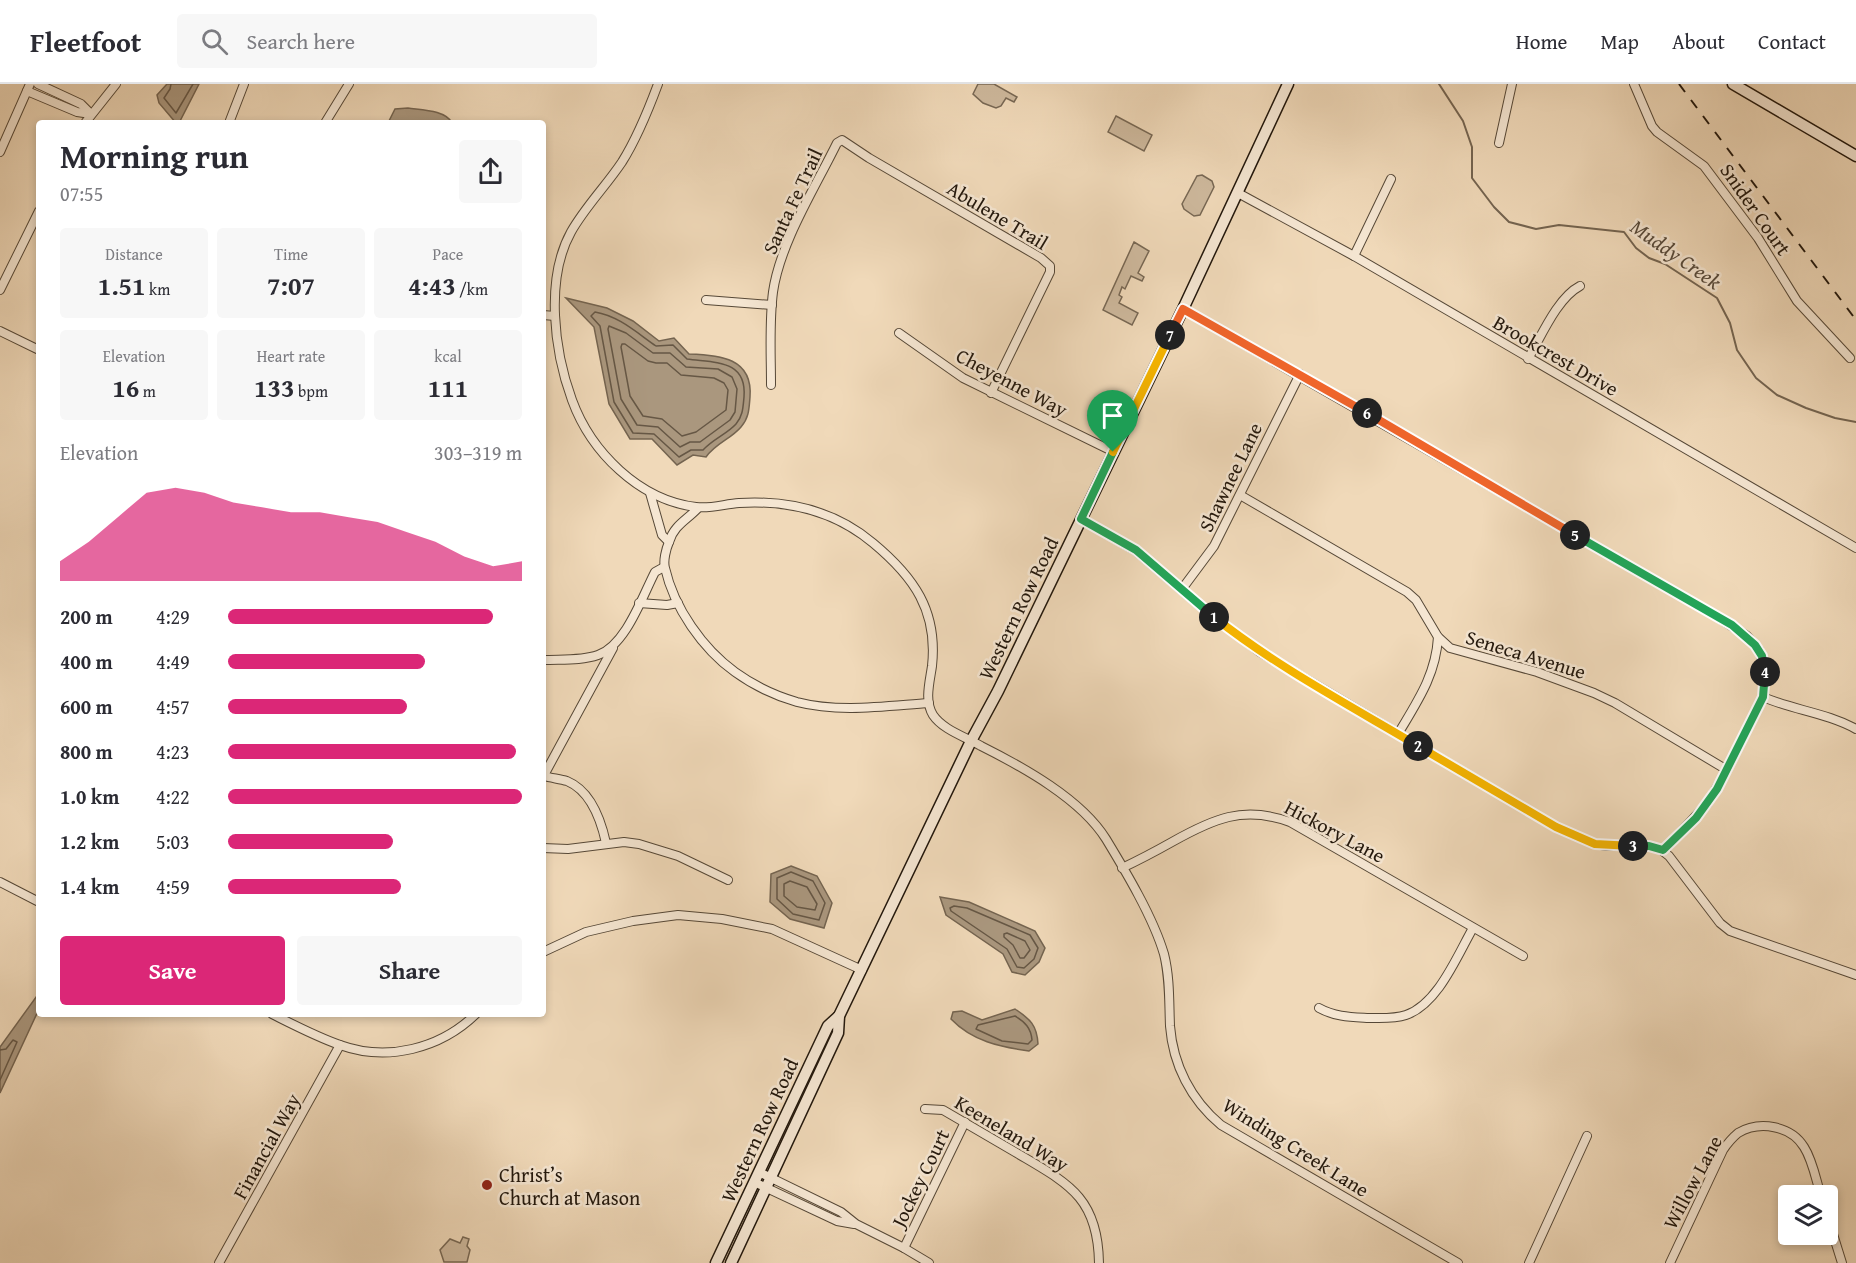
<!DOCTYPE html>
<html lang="en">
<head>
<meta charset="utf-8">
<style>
  :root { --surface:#fff; --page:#f7f7f7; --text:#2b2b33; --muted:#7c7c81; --line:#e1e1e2; --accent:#db2777 }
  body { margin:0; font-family:"Gentium Book Plus",serif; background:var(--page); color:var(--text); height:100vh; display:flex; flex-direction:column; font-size:22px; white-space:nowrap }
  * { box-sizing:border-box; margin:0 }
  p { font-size:20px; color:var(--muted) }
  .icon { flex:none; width:33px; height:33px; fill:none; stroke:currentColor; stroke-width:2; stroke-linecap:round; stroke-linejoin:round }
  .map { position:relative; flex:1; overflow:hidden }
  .details { position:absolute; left:36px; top:36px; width:510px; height:897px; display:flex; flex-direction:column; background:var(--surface); border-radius:6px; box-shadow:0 3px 9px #0003 }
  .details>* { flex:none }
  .controls { position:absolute; left:1778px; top:1101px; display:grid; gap:12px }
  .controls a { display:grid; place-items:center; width:60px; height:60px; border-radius:6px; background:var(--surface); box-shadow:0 3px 9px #0003; font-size:30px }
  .pin { position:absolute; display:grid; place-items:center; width:51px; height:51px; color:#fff; margin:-62px -26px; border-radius:50% 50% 50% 0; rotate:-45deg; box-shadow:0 0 6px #0007 }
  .pin .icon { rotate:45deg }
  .km { position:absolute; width:30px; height:30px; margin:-15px; border-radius:50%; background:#222; color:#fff; font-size:16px; line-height:30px; text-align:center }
  .round { display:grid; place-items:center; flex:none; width:63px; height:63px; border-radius:6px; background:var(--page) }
  .summary { display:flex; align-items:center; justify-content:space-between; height:102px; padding:0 24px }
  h1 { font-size:33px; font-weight:600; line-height:45px }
  .stats { display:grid; grid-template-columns:repeat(3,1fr); gap:9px; height:102px; padding:6px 24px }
  .stats div { display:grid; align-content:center; border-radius:6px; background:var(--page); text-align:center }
  .stats b { font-size:26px; font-weight:600 }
  .stats small { font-size:16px; font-weight:400 }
  .stats p { font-size:16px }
  .chart { height:168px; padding:12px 24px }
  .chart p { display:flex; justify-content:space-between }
  .chart svg { width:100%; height:108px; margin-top:6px; fill:var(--accent); opacity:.7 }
  .primary-button { display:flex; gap:12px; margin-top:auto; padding:12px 24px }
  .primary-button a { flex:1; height:69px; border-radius:6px; background:var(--accent); color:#fff; font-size:24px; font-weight:600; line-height:69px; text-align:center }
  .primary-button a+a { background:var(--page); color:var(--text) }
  ul { padding:0 24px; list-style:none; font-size:20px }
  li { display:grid; grid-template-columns:96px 72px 1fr; align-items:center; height:45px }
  li i { height:15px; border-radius:8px; background:var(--accent) }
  header { display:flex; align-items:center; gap:36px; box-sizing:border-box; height:84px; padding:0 30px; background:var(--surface); border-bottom:2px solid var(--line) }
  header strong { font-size:28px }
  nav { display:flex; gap:33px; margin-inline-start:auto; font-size:21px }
  .search { width:420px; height:54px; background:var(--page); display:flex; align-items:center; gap:15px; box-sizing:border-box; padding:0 21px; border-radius:6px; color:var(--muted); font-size:22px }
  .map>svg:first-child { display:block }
  .green { fill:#cdb89c; stroke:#786854; stroke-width:1.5 }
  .water { fill:#aa977e; stroke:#746450; stroke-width:1.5 }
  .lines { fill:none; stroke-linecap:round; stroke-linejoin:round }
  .shore { stroke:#665745; stroke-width:1.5 }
  .stream { stroke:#746450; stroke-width:2 }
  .street-casing { stroke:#564837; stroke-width:10 }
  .secondary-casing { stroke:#22170c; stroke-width:13 }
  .street { stroke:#f5e6d2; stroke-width:8 }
  .secondary { stroke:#f5e6d2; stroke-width:10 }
  .rail { stroke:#22170c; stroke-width:2; stroke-dasharray:10 10; stroke-linecap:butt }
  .split-1-casing { stroke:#fff; stroke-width:12 }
  .split-2-casing { stroke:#fff; stroke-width:12 }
  .split-3-casing { stroke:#fff; stroke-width:12 }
  .split-4-casing { stroke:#fff; stroke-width:12 }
  .split-5-casing { stroke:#fff; stroke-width:12 }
  .split-6-casing { stroke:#fff; stroke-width:12 }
  .split-7-casing { stroke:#fff; stroke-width:12 }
  .split-8-casing { stroke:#fff; stroke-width:12 }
  .split-1 { stroke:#22a559; stroke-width:8 }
  .split-2 { stroke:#f5b400; stroke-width:8 }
  .split-3 { stroke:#f5b400; stroke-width:8 }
  .split-4 { stroke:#22a559; stroke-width:8 }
  .split-5 { stroke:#22a559; stroke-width:8 }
  .split-6 { stroke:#f0652b; stroke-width:8 }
  .split-7 { stroke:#f0652b; stroke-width:8 }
  .split-8 { stroke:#f5b400; stroke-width:8 }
  .poi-dot { fill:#8f2418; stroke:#f5e6d2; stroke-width:2 }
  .labels { text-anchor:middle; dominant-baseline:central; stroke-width:5; stroke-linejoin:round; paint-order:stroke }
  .street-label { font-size:20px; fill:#22170c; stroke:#f5e6d2 }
  .poi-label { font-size:20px; fill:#22170c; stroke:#f5e6d2; text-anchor:start }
  .water-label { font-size:21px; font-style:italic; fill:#584a3a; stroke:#f5e6d2 }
</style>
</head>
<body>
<header>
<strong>Fleetfoot</strong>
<div class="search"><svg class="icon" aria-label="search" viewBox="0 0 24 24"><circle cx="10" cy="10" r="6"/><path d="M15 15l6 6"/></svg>Search here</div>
<nav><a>Home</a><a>Map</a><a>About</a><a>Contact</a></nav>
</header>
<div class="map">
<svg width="1856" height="1179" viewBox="0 0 1856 1179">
  <rect width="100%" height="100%" fill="#f0d9b9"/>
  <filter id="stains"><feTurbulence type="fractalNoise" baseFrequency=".00333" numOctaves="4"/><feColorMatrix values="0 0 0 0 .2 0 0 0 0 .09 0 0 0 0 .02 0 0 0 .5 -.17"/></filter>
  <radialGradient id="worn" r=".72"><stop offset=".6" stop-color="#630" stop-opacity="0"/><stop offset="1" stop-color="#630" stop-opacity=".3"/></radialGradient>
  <g class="green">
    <path d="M978 0H994L1017 13 1014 18 1006 14 1001 22 996 24 983 19 973 10Z"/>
    <path d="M1116 32 1152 51 1144 67 1108 48Z"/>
    <path d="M1202 91 1212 97 1214 103 1200 131 1194 132 1184 125 1182 120 1197 92Z"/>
    <path d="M1134 158 1149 167 1138 189 1144 193 1142 197 1131 192 1125 205 1122 203 1119 211 1122 213 1119 219 1138 229 1132 241 1103 226Z"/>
    <path d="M463 1153 469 1155 467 1162 470 1166 467 1178H444L440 1166 450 1155 460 1159Z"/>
  </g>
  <g class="water">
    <path d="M167 0H199L179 39H176L159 19 157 11Z"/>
    <path d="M408 24C421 26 446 26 452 39H388L395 25Z"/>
    <path d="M566 214 607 224 633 237 659 257 674 254 689 270C720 271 753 274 750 313 749 325 749 334 741 343 731 355 716 359 706 373L693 371 677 381 652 355H630L609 320 594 243Z"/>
    <path d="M791 782 817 792 832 819 824 844 790 835 770 818 771 790Z"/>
    <path d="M940 813 969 818 1035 847 1045 864 1039 878 1025 891 1012 888 1003 870 946 831Z"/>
    <path d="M39 909V925L0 1009V963Z"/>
    <path d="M1015 925C1030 935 1037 941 1038 960L1029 967C1000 963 972 957 951 935L953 928 962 927 982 936Z"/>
  </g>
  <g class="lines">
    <g class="shore">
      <path d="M171 0 170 5 164 14 176 29 193 0"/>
      <path d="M595 228C619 232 637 249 656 262L673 261 687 275C714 279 747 275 744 313 743 323 743 332 736 340 727 350 713 355 703 366H691L679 373 654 350 633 349 614 318 600 242 591 232Z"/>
      <path d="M609 242 626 249 653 269H670L686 283 718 285 732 293 737 305 735 328 730 336 700 358H690L680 363 658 343 637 341 621 315 608 245Z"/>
      <path d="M622 260H625L648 277 656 279H667L681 291 714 294 724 299 728 306 726 326 696 348 682 352 662 335 643 332 630 312 621 263Z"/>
      <path d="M791 788 813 797 825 819 819 836 793 830 777 815V794Z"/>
      <path d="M790 797 807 803 817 820 815 826 797 823 784 812V800Z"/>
      <path d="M954 822 967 824 1030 851 1038 864 1034 875 1024 884 1017 883 1007 865 951 827 950 824Z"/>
      <path d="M1007 849 1025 857 1030 866 1024 874H1020L1013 861 1004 853V850Z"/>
      <path d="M1015 932C1025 938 1031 944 1032 956L1028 960 1002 957 976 945 978 941Z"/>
      <path d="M0 966 6 965 13 956 17 958 0 996"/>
    </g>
    <path class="stream" d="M1439 0 1463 37 1472 63V94L1494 123 1509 138 1536 145 1559 141 1624 148 1636 164 1649 174 1665 180 1717 214 1730 239 1737 266 1756 294 1777 311 1806 324 1835 334 1856 338"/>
    <defs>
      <g id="street">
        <path d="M38 0 81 20 91 30"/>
        <path d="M658 0C648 27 637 54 622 78 606 102 585 123 571 148 545 195 554 267 572 316 591 368 639 416 696 423 710 425 725 420 739 419 788 416 835 427 873 459 914 493 938 527 932 582 930 597 924 617 933 631 943 646 966 653 981 662 1023 683 1081 715 1106 755 1126 788 1153 833 1164 870 1170 894 1169 918 1170 942 1173 981 1191 1016 1221 1041L1458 1179"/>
        <path d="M1634 0 1652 42 1657 48 1704 82 1758 154 1797 217 1850 274"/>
        <path d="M27 7 77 28 91 30"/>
        <path d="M85 39 116 0"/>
        <path d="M229 39 244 0"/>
        <path d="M325 39 349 0"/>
        <path d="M1499 59 1512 0"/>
        <path d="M0 68 30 0"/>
        <path d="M1238 109 1354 172 1856 464"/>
        <path d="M1354 172 1391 95"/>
        <path d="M0 206 39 127"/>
        <path d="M706 216 772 221"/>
        <path d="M1183 225 1716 532 1747 552 1759 566 1765 584 1763 613 1727 686 1707 720 1663 767"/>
        <path d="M543 231 555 232"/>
        <path d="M0 247 39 266"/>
        <path d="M899 249 963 294 1114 368"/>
        <path d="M1528 275C1541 253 1557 214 1580 202"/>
        <path d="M771 301C771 270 769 239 773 208 780 159 815 104 837 59L842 56 869 74 1041 174 1050 182V188L991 309"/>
        <path d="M650 409 662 451 669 458"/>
        <path d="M1240 411 1407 508 1416 516 1438 553 1450 564 1537 588 1594 609 1615 619 1727 686"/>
        <path d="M698 424C687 436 674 441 669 458 666 465 663 477 665 484 674 524 703 565 735 588 753 601 776 612 797 618 839 629 886 622 929 619"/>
        <path d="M1081 435 1136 467 1198 520 1260 568 1556 743 1595 760 1607 762H1649L1660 765 1669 772 1720 839 1730 847 1856 891"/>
        <path d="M1182 505 1214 462 1300 290"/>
        <path d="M639 519 667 521 678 519"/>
        <path d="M543 576C561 575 581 577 598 571 626 561 642 513 655 488L664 483"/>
        <path d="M1763 613C1793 626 1827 629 1856 645"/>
        <path d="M1398 650C1417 618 1436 591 1438 553"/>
        <path d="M544 692C551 694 560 695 567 697 591 707 601 736 606 759"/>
        <path d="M543 693 613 564"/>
        <path d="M543 764 568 765 624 758 639 760 678 772 728 796"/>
        <path d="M1122 784C1139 776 1156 767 1172 758 1213 735 1243 721 1290 738L1523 872"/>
        <path d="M0 798 39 818"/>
        <path d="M543 868 586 848 633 837 678 831 722 835 772 845 862 886"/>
        <path d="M1319 924C1335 933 1352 933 1369 934 1382 934 1394 935 1406 931 1438 920 1457 872 1473 844"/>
        <path d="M272 930C294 941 317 953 340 961 387 978 440 965 476 930"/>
        <path d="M925 1025 943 1026C967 1040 991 1054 1015 1068 1067 1099 1098 1112 1099 1179"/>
        <path d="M759 1088 841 1128 856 1140 904 1164 929 1179"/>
        <path d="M754 1098 837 1137 854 1140"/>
        <path d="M1827 1131 1842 1179"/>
        <path d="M904 1164 965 1038"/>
        <path d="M219 1179 340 961"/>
        <path d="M1529 1179 1587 1052"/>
        <path d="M1670 1179 1723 1066C1727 1060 1732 1054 1738 1049 1760 1036 1791 1042 1804 1063 1813 1077 1816 1096 1821 1112"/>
      </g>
      <g id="secondary">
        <path d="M1733 0 1856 72"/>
        <path d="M716 1179 828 942 839 932"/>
        <path d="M731 1179 838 949 839 932 971 657 998 607 1183 225 1288 0"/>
      </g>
    </defs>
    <use href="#street" class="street-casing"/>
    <use href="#secondary" class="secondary-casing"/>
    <use href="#street" class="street"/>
    <use href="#secondary" class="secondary"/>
    <path class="rail" d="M1679 0 1856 236"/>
  </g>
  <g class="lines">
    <defs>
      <path id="split-1" d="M1113 368 1081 435 1136 466 1214 533"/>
      <path id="split-2" d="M1214 533C1277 583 1349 621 1418 662"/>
      <path id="split-3" d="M1418 662 1556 743 1595 760 1633 762"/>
      <path id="split-4" d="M1633 762H1649L1663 766 1696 734 1717 705 1763 613 1765 588"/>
      <path id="split-5" d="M1575 451 1732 541 1755 561 1762 572 1765 588"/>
      <path id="split-6" d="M1367 329 1575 451"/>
      <path id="split-7" d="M1170 251 1183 225 1367 329"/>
      <path id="split-8" d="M1113 368 1170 251"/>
    </defs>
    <use href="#split-1" class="split-1-casing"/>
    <use href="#split-2" class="split-2-casing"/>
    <use href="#split-3" class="split-3-casing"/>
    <use href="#split-4" class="split-4-casing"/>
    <use href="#split-5" class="split-5-casing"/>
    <use href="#split-6" class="split-6-casing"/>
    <use href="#split-7" class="split-7-casing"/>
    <use href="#split-8" class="split-8-casing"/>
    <use href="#split-1" class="split-1"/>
    <use href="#split-2" class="split-2"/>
    <use href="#split-3" class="split-3"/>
    <use href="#split-4" class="split-4"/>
    <use href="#split-5" class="split-5"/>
    <use href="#split-6" class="split-6"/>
    <use href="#split-7" class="split-7"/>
    <use href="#split-8" class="split-8"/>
  </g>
  <circle class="poi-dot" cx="487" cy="1101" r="6"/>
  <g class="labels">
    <g class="street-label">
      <text transform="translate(792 117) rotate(-65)">Santa Fe Trail</text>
      <text transform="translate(1756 125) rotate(55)">Snider Court</text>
      <text transform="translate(998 131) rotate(31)">Abulene Trail</text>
      <text transform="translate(1556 271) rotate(30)">Brookcrest Drive</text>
      <text transform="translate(1012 298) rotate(28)">Cheyenne Way</text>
      <text transform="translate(1230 393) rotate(-64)">Shawnee Lane</text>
      <text transform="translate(1018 524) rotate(-64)">Western Row Road</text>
      <text transform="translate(1526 570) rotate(17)">Seneca Avenue</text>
      <text transform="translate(1335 747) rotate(28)">Hickory Lane</text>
      <text transform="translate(759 1046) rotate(-65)">Western Row Road</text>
      <text transform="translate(1012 1049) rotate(31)">Keeneland Way</text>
      <text transform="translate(266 1062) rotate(-61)">Financial Way</text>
      <text transform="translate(1296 1063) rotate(32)">Winding Creek Lane</text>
      <text transform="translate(920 1094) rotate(-64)">Jockey Court</text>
      <text transform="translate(1692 1098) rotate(-62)">Willow Lane</text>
    </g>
    <g class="poi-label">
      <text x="499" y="1090">Christ’s<tspan x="499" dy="23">Church at Mason</tspan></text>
    </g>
    <g class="water-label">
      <text transform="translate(1676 170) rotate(35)">Muddy Creek</text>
    </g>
  </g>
  <rect width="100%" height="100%" filter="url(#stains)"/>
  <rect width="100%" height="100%" fill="url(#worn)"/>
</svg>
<div class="controls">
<a><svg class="icon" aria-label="layers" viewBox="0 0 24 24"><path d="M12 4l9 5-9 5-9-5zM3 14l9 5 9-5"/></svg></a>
</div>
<div class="pin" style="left:1113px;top:368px;background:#1e9e55"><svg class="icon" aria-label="arrive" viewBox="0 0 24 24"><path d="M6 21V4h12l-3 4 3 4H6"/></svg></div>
<b class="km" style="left:1214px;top:533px">1</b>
<b class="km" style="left:1418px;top:662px">2</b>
<b class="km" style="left:1633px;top:762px">3</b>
<b class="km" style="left:1765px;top:588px">4</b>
<b class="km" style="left:1575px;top:451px">5</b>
<b class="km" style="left:1367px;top:329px">6</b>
<b class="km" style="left:1170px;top:251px">7</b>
<section class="details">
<div class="summary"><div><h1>Morning run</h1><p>07:55</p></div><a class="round"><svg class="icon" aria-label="share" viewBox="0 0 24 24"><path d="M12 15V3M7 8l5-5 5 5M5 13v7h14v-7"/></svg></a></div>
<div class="stats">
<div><p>Distance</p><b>1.51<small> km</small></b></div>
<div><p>Time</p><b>7:07</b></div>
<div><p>Pace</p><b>4:43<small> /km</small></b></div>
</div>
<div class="stats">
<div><p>Elevation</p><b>16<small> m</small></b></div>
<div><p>Heart rate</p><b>133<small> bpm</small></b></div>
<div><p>kcal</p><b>111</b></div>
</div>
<div class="chart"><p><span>Elevation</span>303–319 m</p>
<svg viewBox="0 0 160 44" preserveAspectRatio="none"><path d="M0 44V36L10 28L20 18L30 8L40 6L50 8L60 12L70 14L80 16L90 16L100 18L110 20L120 24L130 28L140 34L150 38L160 36V44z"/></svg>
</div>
<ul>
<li><b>200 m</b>4:29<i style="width:90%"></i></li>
<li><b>400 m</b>4:49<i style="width:67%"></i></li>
<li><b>600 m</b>4:57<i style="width:61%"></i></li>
<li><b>800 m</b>4:23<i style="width:98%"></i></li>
<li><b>1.0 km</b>4:22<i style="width:100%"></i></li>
<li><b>1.2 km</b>5:03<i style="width:56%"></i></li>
<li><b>1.4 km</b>4:59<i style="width:59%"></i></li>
</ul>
<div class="primary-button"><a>Save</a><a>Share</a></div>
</section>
</div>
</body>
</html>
